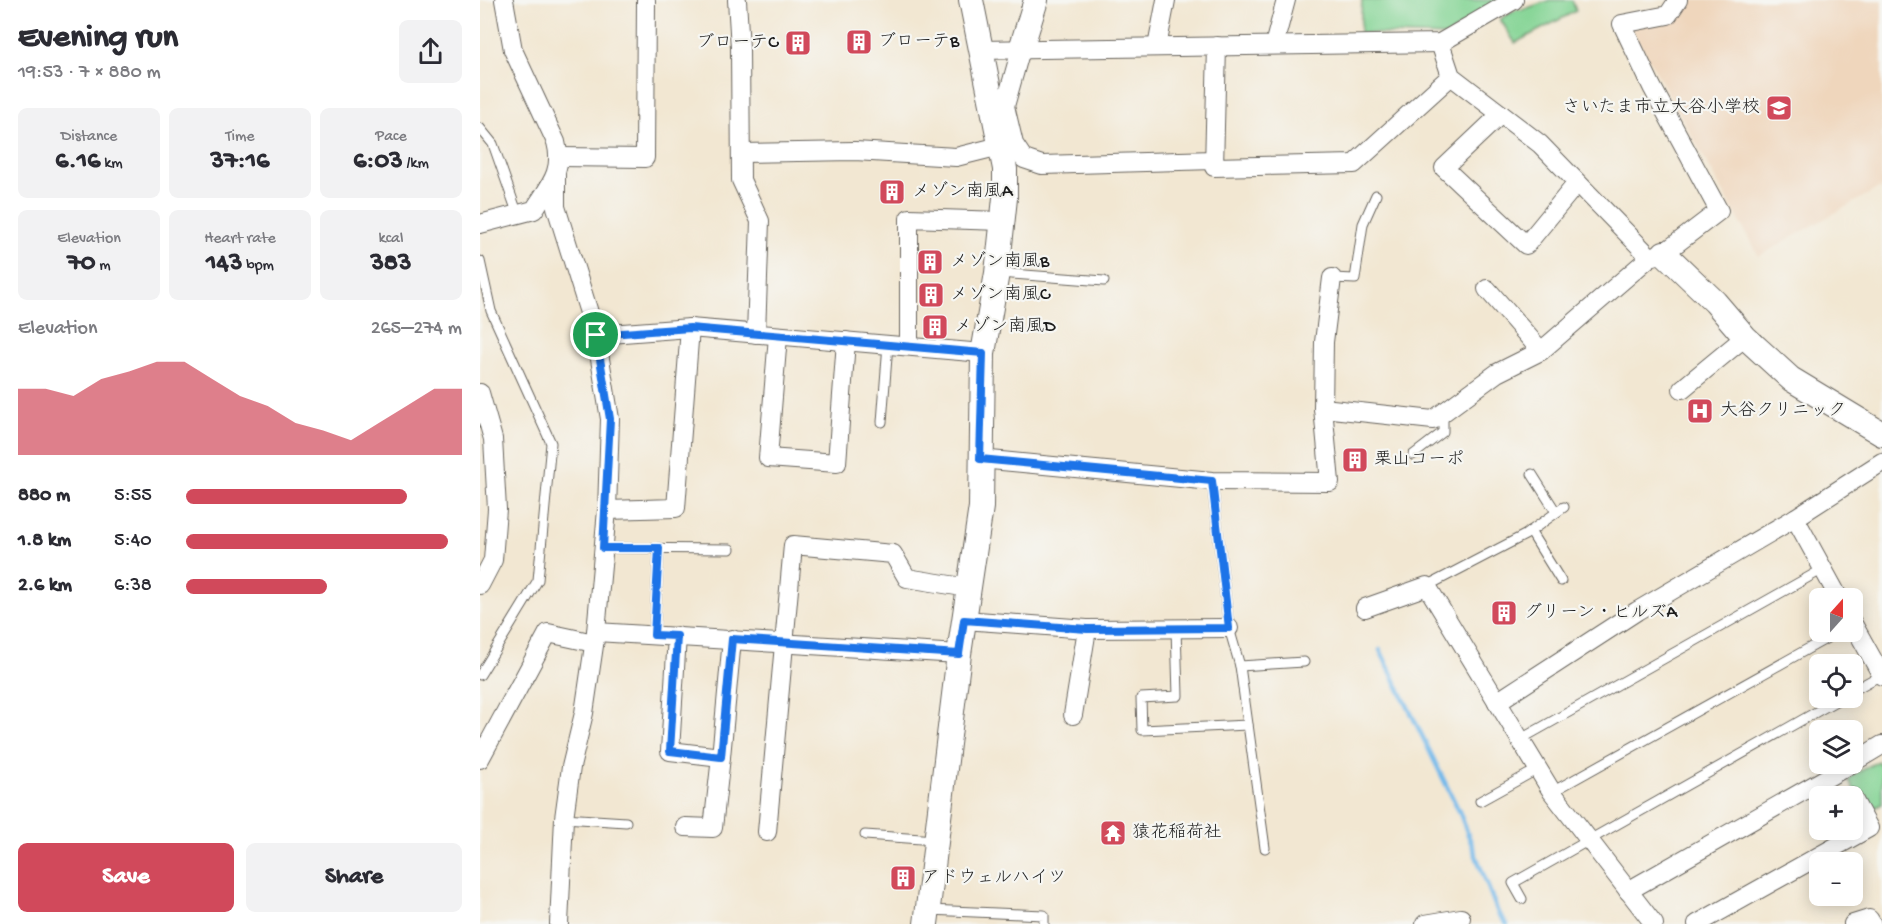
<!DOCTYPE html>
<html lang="en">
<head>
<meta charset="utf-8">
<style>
  :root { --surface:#fff; --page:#f2f2f3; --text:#2b2b33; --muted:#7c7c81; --accent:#d1495b }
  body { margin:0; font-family:"Gochi Hand","Klee One",sans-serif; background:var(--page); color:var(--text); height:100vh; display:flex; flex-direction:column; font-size:22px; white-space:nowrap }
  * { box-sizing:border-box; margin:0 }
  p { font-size:20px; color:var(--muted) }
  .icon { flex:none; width:33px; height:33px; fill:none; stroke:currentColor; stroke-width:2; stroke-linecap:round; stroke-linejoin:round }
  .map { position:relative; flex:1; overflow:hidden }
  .details { display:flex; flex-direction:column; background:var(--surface); width:480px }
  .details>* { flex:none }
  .needle { width:39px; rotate:21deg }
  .fabs { position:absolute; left:1329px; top:588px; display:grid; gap:12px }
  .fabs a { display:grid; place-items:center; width:54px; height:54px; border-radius:9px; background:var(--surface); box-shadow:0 3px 15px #0003; font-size:30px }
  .pin { position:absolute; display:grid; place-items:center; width:51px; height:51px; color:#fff; margin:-26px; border:3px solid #fff; border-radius:50%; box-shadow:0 2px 6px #0007 }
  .round { display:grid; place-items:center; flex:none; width:63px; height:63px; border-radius:9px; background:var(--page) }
  .overview { display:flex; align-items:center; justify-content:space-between; height:102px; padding:0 18px }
  h1 { font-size:33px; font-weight:700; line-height:45px }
  .metrics { display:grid; grid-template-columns:repeat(3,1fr); gap:9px; height:102px; padding:6px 18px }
  .metrics div { display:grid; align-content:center; border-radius:9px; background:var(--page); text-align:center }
  .metrics b { font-size:26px; font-weight:700 }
  .metrics small { font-size:16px; font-weight:400 }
  .metrics p { font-size:16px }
  .chart { height:168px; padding:12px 18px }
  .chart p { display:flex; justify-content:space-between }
  .chart svg { width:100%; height:108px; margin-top:6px; fill:var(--accent); opacity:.7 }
  .cta { display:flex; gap:12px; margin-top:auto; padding:12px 18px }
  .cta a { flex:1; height:69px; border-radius:9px; background:var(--accent); color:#fff; font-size:24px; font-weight:700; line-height:69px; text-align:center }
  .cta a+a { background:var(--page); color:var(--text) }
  ul { padding:0 18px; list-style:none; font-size:20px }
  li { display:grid; grid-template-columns:96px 72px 1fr; align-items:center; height:45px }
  li i { height:15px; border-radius:8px; background:var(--accent) }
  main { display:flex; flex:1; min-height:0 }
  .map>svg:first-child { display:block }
  .built { fill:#efd6bc }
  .green { fill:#84d494; stroke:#507858; stroke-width:1.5 }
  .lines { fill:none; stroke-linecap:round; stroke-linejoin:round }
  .stream { stroke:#73b9ea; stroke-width:4.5 }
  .lane-casing { stroke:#67635c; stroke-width:11 }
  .street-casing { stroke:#67635c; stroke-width:20 }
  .secondary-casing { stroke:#67635c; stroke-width:26 }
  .lane { stroke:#fff; stroke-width:9 }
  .street { stroke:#fff; stroke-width:18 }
  .secondary { stroke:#fff; stroke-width:24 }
  .route-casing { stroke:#fff; stroke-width:12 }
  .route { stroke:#1a73e8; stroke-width:8 }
  .labels { text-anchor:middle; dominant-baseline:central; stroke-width:4.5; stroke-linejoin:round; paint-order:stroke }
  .poi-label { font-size:18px; fill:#1c1c1c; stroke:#f6f6f2; text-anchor:start }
</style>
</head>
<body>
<main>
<section class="details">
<div class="overview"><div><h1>Evening run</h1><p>19:53 · 7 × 880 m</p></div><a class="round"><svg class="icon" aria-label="share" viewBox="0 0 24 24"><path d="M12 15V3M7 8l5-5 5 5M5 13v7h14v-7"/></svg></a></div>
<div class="metrics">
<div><p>Distance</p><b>6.16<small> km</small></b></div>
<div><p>Time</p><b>37:16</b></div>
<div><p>Pace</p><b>6:03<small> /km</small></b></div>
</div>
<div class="metrics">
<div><p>Elevation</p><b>70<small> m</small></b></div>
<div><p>Heart rate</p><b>143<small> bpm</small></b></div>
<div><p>kcal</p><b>383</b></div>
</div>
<div class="chart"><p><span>Elevation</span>265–274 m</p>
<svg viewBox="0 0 160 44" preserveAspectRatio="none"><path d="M0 44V17L10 17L20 20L30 13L40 10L50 6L60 6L70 13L80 20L90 24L100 31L110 34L120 38L130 31L140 24L150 17L160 17V44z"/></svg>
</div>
<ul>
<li><b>880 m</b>5:55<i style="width:80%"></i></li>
<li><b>1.8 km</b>5:40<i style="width:95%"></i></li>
<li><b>2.6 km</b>6:38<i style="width:51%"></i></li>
</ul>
<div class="cta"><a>Save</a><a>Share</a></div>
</section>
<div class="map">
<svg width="1402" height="924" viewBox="0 0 1402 924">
  <rect width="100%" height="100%" fill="#f6f6f2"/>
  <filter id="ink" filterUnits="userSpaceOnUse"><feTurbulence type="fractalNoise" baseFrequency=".0167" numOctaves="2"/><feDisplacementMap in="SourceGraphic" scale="12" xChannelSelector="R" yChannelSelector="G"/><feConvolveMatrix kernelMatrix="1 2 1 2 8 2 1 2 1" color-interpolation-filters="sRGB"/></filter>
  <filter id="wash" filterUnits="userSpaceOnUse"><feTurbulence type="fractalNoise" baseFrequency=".008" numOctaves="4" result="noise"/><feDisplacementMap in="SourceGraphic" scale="24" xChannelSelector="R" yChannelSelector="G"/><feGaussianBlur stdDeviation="1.35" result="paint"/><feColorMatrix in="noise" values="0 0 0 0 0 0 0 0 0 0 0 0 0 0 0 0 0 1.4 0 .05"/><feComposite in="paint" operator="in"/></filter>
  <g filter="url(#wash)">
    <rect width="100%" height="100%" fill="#f2e7d2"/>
    <path class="built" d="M1207 0H1402V191L1399 188 1279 256 1152 29Z"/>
    <g class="green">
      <path d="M882 0H1019L967 36 880 33Z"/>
      <path d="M1070 0H1092L1096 11 1035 43 1020 19 1038 9 1042 10Z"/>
      <path d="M1398 761 1402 768V804L1387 812 1369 781 1371 776Z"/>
    </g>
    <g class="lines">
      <path class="stream" d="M900 650 979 811 1018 913 1027 924"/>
    </g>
  </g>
  <g filter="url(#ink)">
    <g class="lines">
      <defs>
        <g id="lane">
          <path d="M0 128 13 144 38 215"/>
          <path d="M0 261 11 311 71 443 58 580 0 675"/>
          <path d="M519 273 624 281"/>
          <path d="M852 278 875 279 883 224 896 195"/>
          <path d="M402 422 408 344"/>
          <path d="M933 455 963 432V413"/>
          <path d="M1052 474 1076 512"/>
          <path d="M732 481 749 628 760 666 824 662"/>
          <path d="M1050 531 1081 581"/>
          <path d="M123 548 250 549"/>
          <path d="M947 586 1045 535 1084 507"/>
          <path d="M696 628 698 696 661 698 662 730 768 725"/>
          <path d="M174 635 179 548"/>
          <path d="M760 666 785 848"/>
          <path d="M1372 691 1401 675"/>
          <path d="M1041 739 1343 569"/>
          <path d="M1072 792 1358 632"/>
          <path d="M1000 801 1058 769"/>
          <path d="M84 818 146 822"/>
          <path d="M385 835 455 840"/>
          <path d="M1042 899 1033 883 1361 698"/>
          <path d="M449 910 564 915V924"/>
        </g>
        <g id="street">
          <path d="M257 0 260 48 261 180 280 221 276 334"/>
          <path d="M960 43 971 76 1060 144 1170 257"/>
          <path d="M794 45 806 0"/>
          <path d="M737 46 734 167 874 164 971 76"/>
          <path d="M677 47 686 0"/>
          <path d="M541 49 525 106 534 144 544 159 562 165 734 160"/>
          <path d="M501 50 960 43 1034 0"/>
          <path d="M1021 114 964 168 1046 245 1097 183"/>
          <path d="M261 153 375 151 476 157 520 146"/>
          <path d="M80 157 165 158 166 0"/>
          <path d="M76 175V207L116 335 130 419 127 510 116 632 104 713 91 767 84 818 79 924"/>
          <path d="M0 224 54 210C69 186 84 172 76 142L33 50 24 0"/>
          <path d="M1007 289 1061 351"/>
          <path d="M116 335 210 328 503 353"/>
          <path d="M298 336 288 458 357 463 366 341"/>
          <path d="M429 345V218L522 221"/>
          <path d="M1202 389 1265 337"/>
          <path d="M0 393 13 439 17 509 13 560 0 585"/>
          <path d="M843 408 844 342 852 278"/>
          <path d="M500 459 732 481 850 482 843 408 953 420 1017 373 1061 351 1170 257 1184 253 1239 211 1172 87 1142 24 1188 15 1198 0"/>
          <path d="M127 510 196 508 210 328"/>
          <path d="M1315 518 1359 598"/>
          <path d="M885 608 947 586 1072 792 1174 924"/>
          <path d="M484 620 607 629 749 628"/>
          <path d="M1372 622 1402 676"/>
          <path d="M116 632 479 654"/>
          <path d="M197 636 190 751 241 757 252 639"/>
          <path d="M1017 702 1157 611 1315 518 1402 462"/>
          <path d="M593 715 607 629"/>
          <path d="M0 759 68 633 114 643"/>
          <path d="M1372 763 1402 745"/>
          <path d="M205 827 233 828 241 757"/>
          <path d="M287 832 313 545 413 554 427 578 489 588"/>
          <path d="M1148 891 1371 764"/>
          <path d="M945 924 981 918"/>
          <path d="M1217 924 1389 828 1372 797"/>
          <path d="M1373 924 1389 919 1392 924"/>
        </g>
        <g id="secondary">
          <path d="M541 49 556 0"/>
          <path d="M1184 253 1235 302 1265 337 1311 379 1402 434"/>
          <path d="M446 924 479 654 501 507 503 353 517 273 525 198V169L491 0"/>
        </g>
      </defs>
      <use href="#lane" class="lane-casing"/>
      <use href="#street" class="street-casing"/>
      <use href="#secondary" class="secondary-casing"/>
      <use href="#lane" class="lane"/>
      <use href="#street" class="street"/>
      <use href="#secondary" class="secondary"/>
    </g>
  </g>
  <g class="lines" filter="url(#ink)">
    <defs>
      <path id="route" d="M210 328 503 353 500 459 732 481 749 628 607 629 484 620 479 654 252 639 241 757 190 751 197 636 174 635 179 548H123L130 419 116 335Z"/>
    </defs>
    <use href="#route" class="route-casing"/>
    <use href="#route" class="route"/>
  </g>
  <defs>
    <symbol id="building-square" viewBox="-11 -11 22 22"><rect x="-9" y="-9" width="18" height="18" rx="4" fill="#d1495b" stroke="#f6f6f2"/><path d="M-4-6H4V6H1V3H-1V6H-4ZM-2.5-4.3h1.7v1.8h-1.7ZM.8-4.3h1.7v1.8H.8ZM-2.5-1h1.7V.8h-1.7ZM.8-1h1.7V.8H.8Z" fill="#fff"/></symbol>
    <symbol id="school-square" viewBox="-11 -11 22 22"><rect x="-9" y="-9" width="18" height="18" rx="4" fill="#d1495b" stroke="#f6f6f2"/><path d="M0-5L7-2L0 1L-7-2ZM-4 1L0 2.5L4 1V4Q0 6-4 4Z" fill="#fff"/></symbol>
    <symbol id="hospital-square" viewBox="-11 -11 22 22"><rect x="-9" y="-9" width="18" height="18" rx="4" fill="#d1495b" stroke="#f6f6f2"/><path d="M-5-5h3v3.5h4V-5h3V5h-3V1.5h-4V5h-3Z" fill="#fff"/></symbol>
    <symbol id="temple-square" viewBox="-11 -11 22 22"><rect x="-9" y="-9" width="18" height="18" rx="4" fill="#d1495b" stroke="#f6f6f2"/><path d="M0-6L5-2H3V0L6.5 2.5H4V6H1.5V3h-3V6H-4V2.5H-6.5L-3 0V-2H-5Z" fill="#fff"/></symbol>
  </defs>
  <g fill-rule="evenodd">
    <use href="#building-square" x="364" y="27" width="30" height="30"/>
    <use href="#building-square" x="303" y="28" width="30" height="30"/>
    <use href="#school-square" x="1284" y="93" width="30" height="30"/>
    <use href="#building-square" x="397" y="177" width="30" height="30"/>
    <use href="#building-square" x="435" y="247" width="30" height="30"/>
    <use href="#building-square" x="436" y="280" width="30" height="30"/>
    <use href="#building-square" x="440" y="312" width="30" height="30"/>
    <use href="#hospital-square" x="1205" y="396" width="30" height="30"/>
    <use href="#building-square" x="860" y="445" width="30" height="30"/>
    <use href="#building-square" x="1009" y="598" width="30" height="30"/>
    <use href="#temple-square" x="618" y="818" width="30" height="30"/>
    <use href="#building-square" x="408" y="863" width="30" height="30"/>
  </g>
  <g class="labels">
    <g class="poi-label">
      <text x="398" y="42">ブローテB</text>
      <text x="298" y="43" text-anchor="end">ブローテC</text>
      <text x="1280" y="108" text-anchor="end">さいたま市立大谷小学校</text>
      <text x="432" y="192">メゾン南風A</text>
      <text x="470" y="262">メゾン南風B</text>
      <text x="470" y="295">メゾン南風C</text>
      <text x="474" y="327">メゾン南風D</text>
      <text x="1240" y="411">大谷クリニック</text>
      <text x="894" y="460">栗山コーポ</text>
      <text x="1044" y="613">グリーン・ヒルズA</text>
      <text x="652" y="833">猿花稲荷社</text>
      <text x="442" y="878">アドウェルハイツ</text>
    </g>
  </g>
</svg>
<div class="fabs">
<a><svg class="needle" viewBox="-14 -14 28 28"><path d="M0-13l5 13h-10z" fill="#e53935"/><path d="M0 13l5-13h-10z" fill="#7c7c81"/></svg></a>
<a><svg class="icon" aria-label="locate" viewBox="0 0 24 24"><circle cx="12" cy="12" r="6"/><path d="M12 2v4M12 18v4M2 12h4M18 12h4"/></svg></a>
<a><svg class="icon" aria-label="layers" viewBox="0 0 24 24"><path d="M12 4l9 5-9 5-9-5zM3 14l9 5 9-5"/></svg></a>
<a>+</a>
<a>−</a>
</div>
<div class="pin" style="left:116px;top:335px;background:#1e9e55"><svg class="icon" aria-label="arrive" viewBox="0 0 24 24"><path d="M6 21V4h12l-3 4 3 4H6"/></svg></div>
</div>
</main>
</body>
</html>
